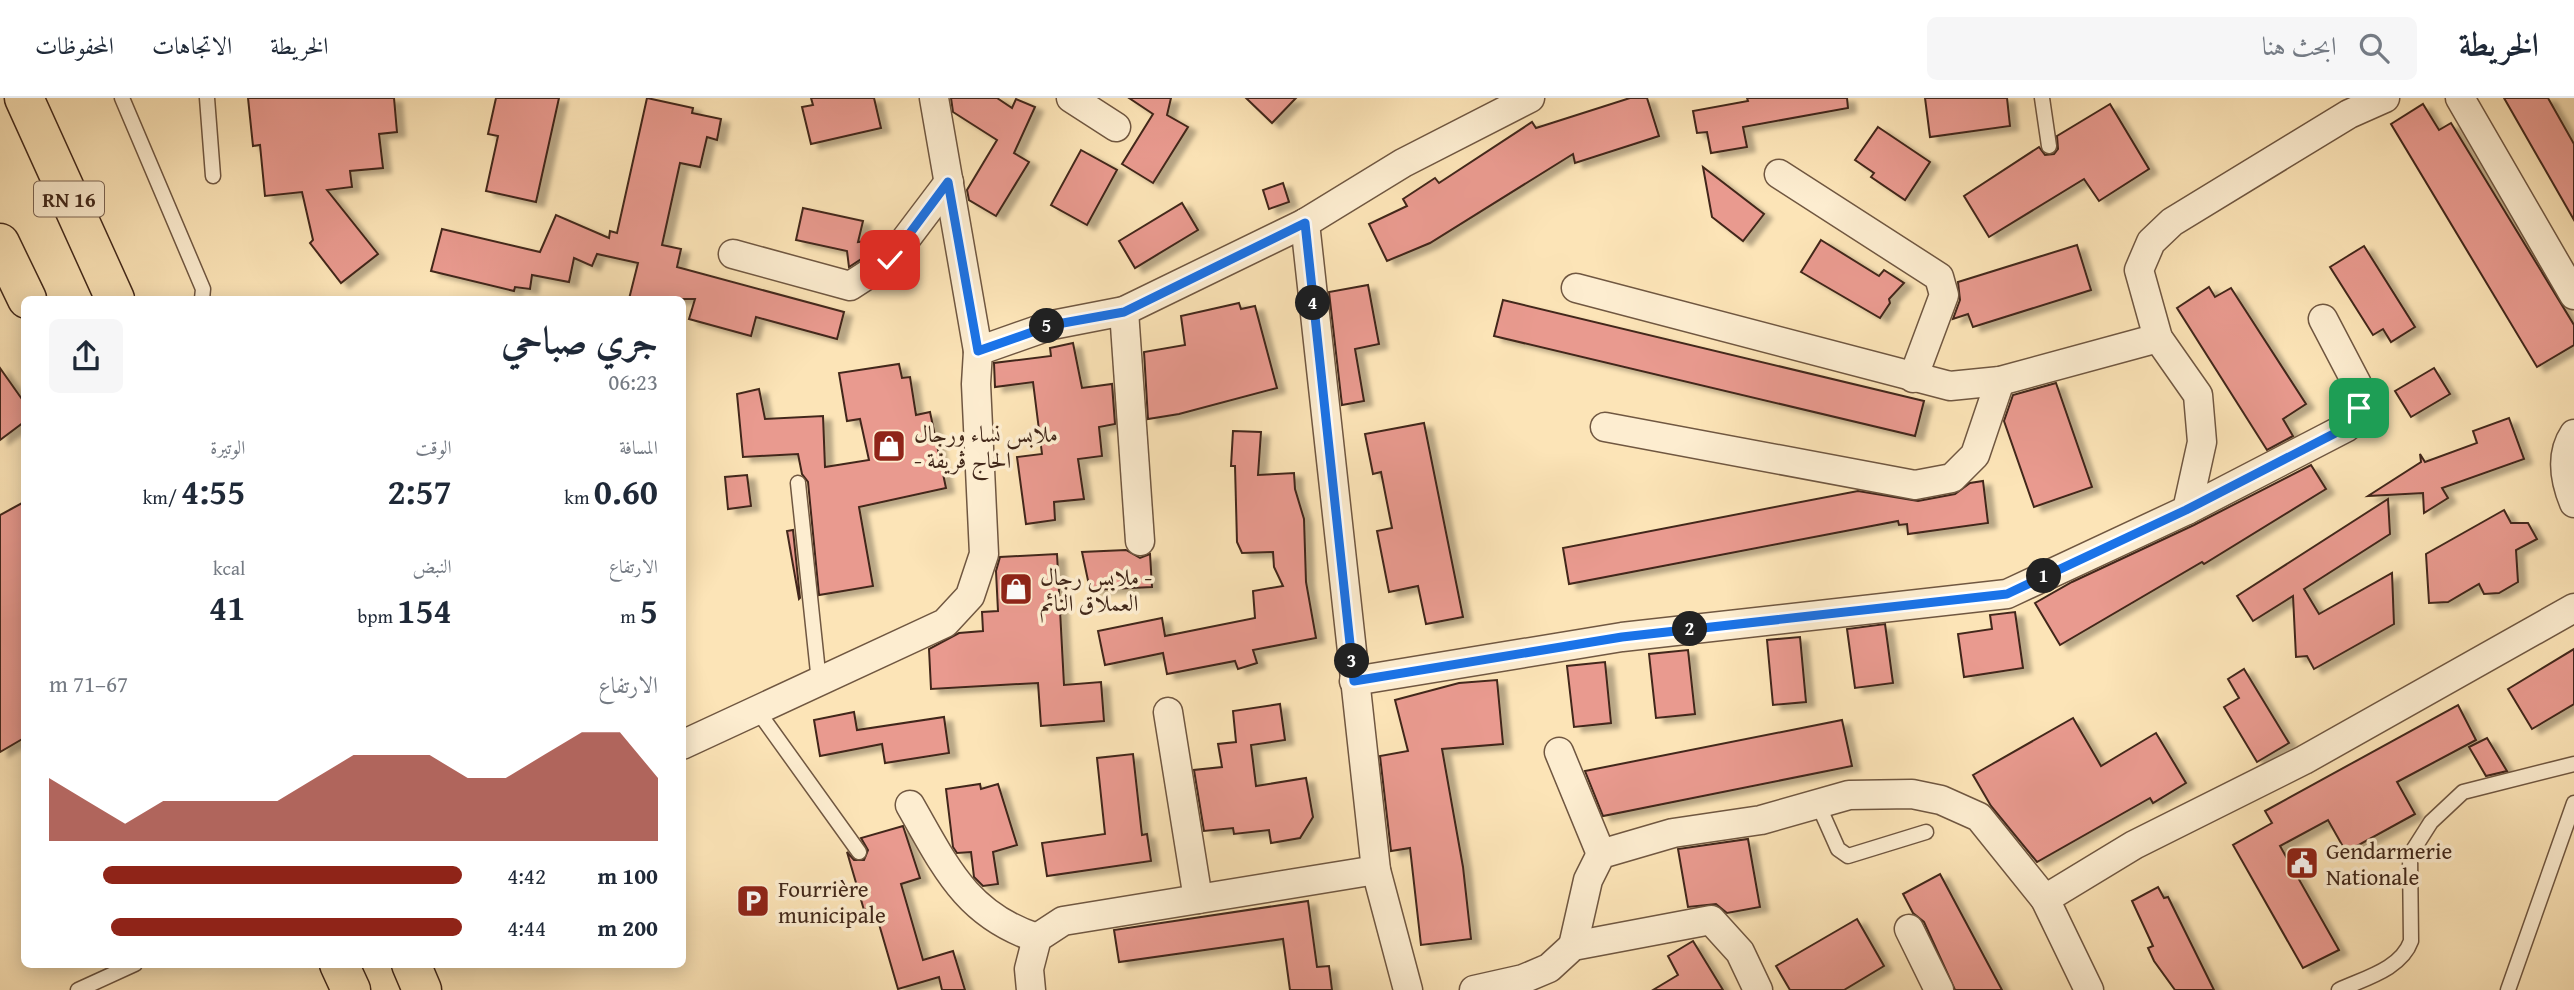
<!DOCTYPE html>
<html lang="ar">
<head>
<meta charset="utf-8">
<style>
  :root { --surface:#fff; --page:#f6f6f7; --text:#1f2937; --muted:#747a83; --line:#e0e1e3; --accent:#8f2418 }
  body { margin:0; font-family:"Gentium Book Plus",Amiri,serif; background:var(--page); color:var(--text); direction:rtl; height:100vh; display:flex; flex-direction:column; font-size:26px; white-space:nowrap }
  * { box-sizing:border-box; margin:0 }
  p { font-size:23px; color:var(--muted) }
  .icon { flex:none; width:38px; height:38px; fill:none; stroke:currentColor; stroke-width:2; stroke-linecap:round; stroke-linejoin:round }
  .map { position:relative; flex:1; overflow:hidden; direction:ltr }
  .drawer { position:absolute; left:21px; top:198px; width:665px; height:672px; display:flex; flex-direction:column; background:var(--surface); border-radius:10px; box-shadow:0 4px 18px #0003; direction:rtl }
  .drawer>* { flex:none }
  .pin { position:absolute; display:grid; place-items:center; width:60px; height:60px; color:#fff; margin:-30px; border-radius:14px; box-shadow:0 4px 10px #0006 }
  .km { position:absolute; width:35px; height:35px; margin:-18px; border-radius:50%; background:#222; color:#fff; font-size:19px; line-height:35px; text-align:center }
  .round { display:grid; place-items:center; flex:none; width:74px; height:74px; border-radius:10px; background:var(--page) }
  .overview { display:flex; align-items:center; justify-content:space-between; height:119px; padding:0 28px }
  h1 { font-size:38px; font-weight:700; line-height:52px }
  .figures { display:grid; grid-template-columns:repeat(3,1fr); gap:10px; height:119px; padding:7px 28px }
  .figures div { display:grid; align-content:center }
  .figures b { font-size:35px; font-weight:700 }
  .figures small { font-size:19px; font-weight:400 }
  .figures p { font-size:19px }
  .chart { height:196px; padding:14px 28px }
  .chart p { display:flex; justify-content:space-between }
  .chart svg { width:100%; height:126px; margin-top:7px; fill:var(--accent); opacity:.7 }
  ul { padding:0 28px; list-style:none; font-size:23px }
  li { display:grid; grid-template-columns:112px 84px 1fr; align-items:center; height:52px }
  li i { height:18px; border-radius:9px; background:var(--accent) }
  header { display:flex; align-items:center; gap:42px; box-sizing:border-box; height:98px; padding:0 35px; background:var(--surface); border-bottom:2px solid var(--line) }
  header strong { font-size:33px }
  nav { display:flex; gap:38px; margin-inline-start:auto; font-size:24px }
  .search { width:490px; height:63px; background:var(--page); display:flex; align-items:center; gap:18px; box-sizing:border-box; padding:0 24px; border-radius:10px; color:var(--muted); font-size:26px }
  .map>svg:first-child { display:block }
  .building { fill:#e99a8f; stroke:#42281a; stroke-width:2; filter:url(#shadow) }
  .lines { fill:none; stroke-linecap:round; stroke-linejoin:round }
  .lane-casing { stroke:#705741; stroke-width:17 }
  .street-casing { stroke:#705741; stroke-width:31 }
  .highway-casing { stroke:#42281a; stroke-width:41 }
  .lane { stroke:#fdedd0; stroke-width:14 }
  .street { stroke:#fdedd0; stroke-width:28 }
  .highway { stroke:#fce4b7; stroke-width:38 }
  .route-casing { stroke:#fff; stroke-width:14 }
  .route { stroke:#1a73e8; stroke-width:9 }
  .labels { text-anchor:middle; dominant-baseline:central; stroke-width:7; stroke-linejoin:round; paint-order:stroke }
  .shield { fill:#fdedd0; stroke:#7a6351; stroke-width:2 }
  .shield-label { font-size:21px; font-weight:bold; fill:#42281a }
  .poi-label { font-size:23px; fill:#42281a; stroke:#fdedd0; text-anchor:start }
</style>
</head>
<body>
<header>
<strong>الخريطة</strong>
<div class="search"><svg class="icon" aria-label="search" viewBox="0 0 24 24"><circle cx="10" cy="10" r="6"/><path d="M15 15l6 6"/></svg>ابحث هنا</div>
<nav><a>الخريطة</a><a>الاتجاهات</a><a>المحفوظات</a></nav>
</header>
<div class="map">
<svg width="2574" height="892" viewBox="0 0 2574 892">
  <defs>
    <filter id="shadow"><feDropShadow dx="8" dy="4.5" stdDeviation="2" flood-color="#0004"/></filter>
  </defs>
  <rect width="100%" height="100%" fill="#fce4b7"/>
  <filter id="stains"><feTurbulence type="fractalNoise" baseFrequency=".00286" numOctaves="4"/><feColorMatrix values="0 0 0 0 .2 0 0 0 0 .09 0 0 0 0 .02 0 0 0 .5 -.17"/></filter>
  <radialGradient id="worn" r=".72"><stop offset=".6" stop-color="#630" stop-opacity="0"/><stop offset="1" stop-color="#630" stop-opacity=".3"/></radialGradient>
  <g class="building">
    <path d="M248 0H394L397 34 379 36 383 70 350 73 352 89 327 92 378 156 341 185 310 145 313 142 302 94 265 98 260 47 253 48Z"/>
    <path d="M496 0H559L536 104 486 93 498 38 488 36Z"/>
    <path d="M647 0 693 10 692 15 721 21 717 42 707 39 700 69 680 65 662 147 681 151 677 169 844 214 837 241 756 219 751 238 689 221 695 201H629L638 165 597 156 592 168 574 160 569 184 532 177 530 191 515 189 514 193 431 173 442 131 540 154 556 117 609 140 610 133 617 135Z"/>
    <path d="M811 0H874L881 30 811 46 802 9 813 7Z"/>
    <path d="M951 0H997L1012 10 1016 1 1035 9 1014 55 1029 64 996 118 969 102 967 92 997 42 953 14Z"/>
    <path d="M1129 0H1171L1167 17 1188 29 1153 85 1122 66 1153 16Z"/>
    <path d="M1246 0H1296L1272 25Z"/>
    <path d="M1630 0H1647L1659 38 1575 65 1573 56 1430 145 1387 163 1369 126 1407 108 1403 101 1435 80 1439 85 1532 24 1536 30Z"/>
    <path d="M1747 0H1847L1848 10 1743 29 1747 49 1711 55 1707 34 1697 35 1693 13 1748 3Z"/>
    <path d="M1925 0H2007L2010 28 1930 39Z"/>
    <path d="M2504 0H2548L2574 46V122Z"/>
    <path d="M2110 6 2149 71 2099 103 2084 81 1989 139 1964 98 2039 49 2045 57 2054 56 2058 51 2057 38Z"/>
    <path d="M2423 6 2439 32 2451 25 2574 227V247L2537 269 2391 26Z"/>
    <path d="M1878 29 1930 64 1905 102 1871 79 1874 75 1855 62Z"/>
    <path d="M1081 52 1117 72 1087 127 1051 107Z"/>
    <path d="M1703 69 1764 116 1743 143 1712 119Z"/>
    <path d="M1283 85 1289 104 1269 111 1263 92Z"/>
    <path d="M1182 105 1198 132 1135 170 1119 143Z"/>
    <path d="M803 110 863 123 858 144 885 141 878 150 849 169 847 153 796 142Z"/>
    <path d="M1821 142 1879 178 1884 172 1904 185 1889 201 1890 205 1880 220 1801 174Z"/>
    <path d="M2077 147 2091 192 1973 229 1968 216 1953 221 1960 202 1958 184Z"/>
    <path d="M2364 148 2415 229 2391 244 2383 231 2373 237 2330 169Z"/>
    <path d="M1368 187 1379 246 1355 251 1364 303 1342 307 1329 194Z"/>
    <path d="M2209 189 2215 199 2231 190 2306 306 2283 321 2293 338 2267 352 2177 210Z"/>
    <path d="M1503 202 1924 303 1915 338 1494 238Z"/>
    <path d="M1239 205 1241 211 1255 208 1277 290 1179 316 1148 321 1144 254 1185 247 1181 218Z"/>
    <path d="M1073 245 1082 290 1112 286 1115 326 1099 329 1102 358 1078 361 1084 401 1054 404 1055 422 1026 426 1017 359 1042 356 1033 284 995 289 994 265 1051 258 1050 250Z"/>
    <path d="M899 266 902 280 910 279 916 317 930 314 946 390 859 409 873 488 819 497 808 384 802 376 798 356 743 359 737 296 759 291 765 321 823 318 825 369 869 362 860 321 847 323 839 275Z"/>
    <path d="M0 270 24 304V324L0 342Z"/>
    <path d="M2434 270 2450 296 2411 319 2395 293Z"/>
    <path d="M2056 285 2092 389 2034 409 2004 323 2013 297Z"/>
    <path d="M2509 320 2524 361 2442 390 2448 400 2424 415 2423 395 2368 398 2421 364 2420 356 2425 364 2477 345 2473 333Z"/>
    <path d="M1424 325 1463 519 1426 526 1418 488 1389 494 1377 433 1392 430 1381 374 1373 376 1365 336Z"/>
    <path d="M1233 333 1261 334 1258 377 1294 375 1295 391 1304 421 1306 484 1316 540 1253 552 1257 565 1238 571 1235 563 1167 576 1163 555 1105 567 1098 533 1162 520 1165 538 1255 520 1253 493 1283 488 1274 469 1273 454 1242 455 1237 444 1235 368H1231Z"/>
    <path d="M2311 367 2326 391 2204 466 2202 464 2060 547 2035 505 2072 484 2194 427Z"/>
    <path d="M747 377 751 408 728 411 725 379Z"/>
    <path d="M1983 383 1988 425 1908 436 1907 426 1899 427 1898 423 1569 486 1563 450 1858 393 1918 403 1955 396 1970 385Z"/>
    <path d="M2388 401 2390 436 2304 491 2319 516 2392 475 2394 526 2314 571 2307 558 2296 559 2293 498 2253 523 2237 498Z"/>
    <path d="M24 404V640L0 654V417Z"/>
    <path d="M2504 412 2511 425H2528L2537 441 2516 452 2518 484 2499 495 2484 496 2479 486 2448 504 2429 505 2426 456Z"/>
    <path d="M793 432 800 500 799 501 787 433Z"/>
    <path d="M1126 452 1140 460 1150 456 1152 489 1090 492 1082 454Z"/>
    <path d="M1057 456 1064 587 1101 584 1104 623 1041 628 1038 585 931 591 929 551 959 535 983 533 982 514 998 513 996 473 1000 459Z"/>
    <path d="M2015 514 2023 570 1964 579 1958 536 1992 531 1990 517Z"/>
    <path d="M1885 526 1893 585 1855 590 1847 531Z"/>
    <path d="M1800 539 1806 604 1773 607 1767 542Z"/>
    <path d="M2574 551V606L2532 631 2508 591Z"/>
    <path d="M1688 552 1695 616 1656 620 1649 556Z"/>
    <path d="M1605 564 1611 625 1574 629 1567 568Z"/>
    <path d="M2244 571 2289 645 2257 664 2224 609 2239 600 2228 581Z"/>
    <path d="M1497 582 1503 646 1442 651 1463 769 1471 841 1421 847 1410 750 1391 753 1380 658 1408 653 1395 602 1459 585Z"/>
    <path d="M1280 606 1285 642 1251 647 1256 688 1306 680 1313 719 1300 740 1271 745 1269 732 1234 736 1233 730 1204 733 1194 672 1222 669 1218 646 1236 644 1233 613Z"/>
    <path d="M2458 607 2476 642 2397 684 2415 716 2346 754 2328 722 2280 748 2339 852 2303 870 2233 747 2272 725 2265 713Z"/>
    <path d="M854 614 857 632 944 619 949 655 885 665 882 646 820 658 814 622Z"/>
    <path d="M2073 620 2101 668 2156 635 2186 685 2153 705 2150 700 2037 764 1991 708 1973 677Z"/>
    <path d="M1842 622 1852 668 1603 718 1585 673Z"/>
    <path d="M2487 640 2507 673 2486 678 2469 649Z"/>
    <path d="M1133 656 1142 737 1147 736 1151 763 1047 778 1042 745 1105 736 1097 660Z"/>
    <path d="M980 686 981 691 998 686 1017 747 993 754 998 786 983 788 974 779 971 754 957 755 953 749 946 691Z"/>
    <path d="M903 728 920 780 901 786 923 862 953 853 965 892H942L939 879 898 891 874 809 864 812 847 754 854 762H864L868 752 861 740Z"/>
    <path d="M1748 741 1760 809 1727 815 1716 806 1688 809 1678 751Z"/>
    <path d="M1940 776 2002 892H1955L1924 824 1913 815 1903 796Z"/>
    <path d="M2158 789 2164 800 2168 799 2214 892H2175L2154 863 2148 850 2153 848 2132 803Z"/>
    <path d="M1308 803 1317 869 1329 868 1332 892H1290L1283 841 1119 864 1114 832Z"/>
    <path d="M1857 821 1884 868 1844 892H1790L1776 868Z"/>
    <path d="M1693 843 1723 892H1653L1678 877 1668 858Z"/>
  </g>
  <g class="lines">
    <defs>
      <g id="lane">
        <path d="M122 0 203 191 202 201"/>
        <path d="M207 0 213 78"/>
        <path d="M2042 0 2049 48"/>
        <path d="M798 385 819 584"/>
        <path d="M757 612 859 754"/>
        <path d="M1818 706 1838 751 1848 758 1926 734"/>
        <path d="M78 892 135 866"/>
        <path d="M2339 892C2365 880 2401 871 2411 843L2410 757 2431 724 2463 694 2574 666"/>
        <path d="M2508 892 2574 705"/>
      </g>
      <g id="street">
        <path d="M934 0 978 253"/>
        <path d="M1071 0 1116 29"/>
        <path d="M2460 0 2574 197"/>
        <path d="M1779 76 1939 179 1944 197 1913 280"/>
        <path d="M1305 125 1376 772 1408 892"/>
        <path d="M733 156 850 188 890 162 949 84"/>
        <path d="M1576 190 1950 288 2000 283 2158 240"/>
        <path d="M1124 213 1140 443"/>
        <path d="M1605 329 1915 387 1952 380 1975 357 2000 283"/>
        <path d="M2574 336C2560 357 2565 383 2574 405"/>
        <path d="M2187 412 2347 329 2359 310 2357 286 2323 221"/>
        <path d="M1354 583 1622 539 2007 496 2187 412 2202 344 2198 297 2158 240 2139 172 2151 144 2172 124 2349 16 2385 0"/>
        <path d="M1168 614 1198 801"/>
        <path d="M682 647 945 525 970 498 984 456 976 286 978 253 1052 227 1124 213 1305 125 1403 65 1530 0"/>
        <path d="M1559 654 1601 756"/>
        <path d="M910 707C945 768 966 817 1037 840"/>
        <path d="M1909 831 1939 892"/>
        <path d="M1573 848 1588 782 1601 756 1673 735 1761 722 1849 697 1912 696 1941 702 1979 719 2045 801"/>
        <path d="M1031 892 1029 871 1037 840 1063 823 1376 772"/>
        <path d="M1474 892 1523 881 1549 870 1573 848 1711 822 1740 854 1758 892"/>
        <path d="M2089 892 2045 801 2134 747 2304 662 2574 510"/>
      </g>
      <g id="highway">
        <path d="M24 0 115 201"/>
        <path d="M0 145 27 201"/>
        <path d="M339 866 351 892"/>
        <path d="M411 866 422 892"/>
      </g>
    </defs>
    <use href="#lane" class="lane-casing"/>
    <use href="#street" class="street-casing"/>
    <use href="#highway" class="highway-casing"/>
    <use href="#lane" class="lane"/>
    <use href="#street" class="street"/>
    <use href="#highway" class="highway"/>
  </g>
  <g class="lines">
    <defs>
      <path id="route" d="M890 162 948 84 978 253 1052 227 1124 214 1305 125 1354 583 1622 539 2007 496 2186 412 2347 329 2359 310"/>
    </defs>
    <use href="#route" class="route-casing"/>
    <use href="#route" class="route"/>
  </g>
  <defs>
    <symbol id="shop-square" viewBox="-11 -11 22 22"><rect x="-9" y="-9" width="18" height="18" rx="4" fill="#8f2418" stroke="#fdedd0"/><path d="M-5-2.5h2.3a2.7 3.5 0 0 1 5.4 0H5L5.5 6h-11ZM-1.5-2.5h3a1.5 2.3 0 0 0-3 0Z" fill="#fff"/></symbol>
    <symbol id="civic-square" viewBox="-11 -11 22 22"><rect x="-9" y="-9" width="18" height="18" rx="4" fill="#8f2418" stroke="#fdedd0"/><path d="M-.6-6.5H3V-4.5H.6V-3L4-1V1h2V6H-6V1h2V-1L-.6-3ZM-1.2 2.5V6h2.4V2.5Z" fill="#fff"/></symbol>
    <symbol id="parking-square" viewBox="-11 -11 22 22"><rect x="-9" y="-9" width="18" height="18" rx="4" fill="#8f2418" stroke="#fdedd0"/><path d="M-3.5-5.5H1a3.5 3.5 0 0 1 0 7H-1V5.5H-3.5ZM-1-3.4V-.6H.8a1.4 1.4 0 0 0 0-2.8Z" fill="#fff"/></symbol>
  </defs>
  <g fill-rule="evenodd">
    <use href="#shop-square" x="870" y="329" width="38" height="38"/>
    <use href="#shop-square" x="997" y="472" width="38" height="38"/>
    <use href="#civic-square" x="2283" y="746" width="38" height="38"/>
    <use href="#parking-square" x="734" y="784" width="38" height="38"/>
  </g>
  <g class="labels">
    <rect class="shield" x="34" y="83.5" width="70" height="35" rx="5"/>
    <g class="shield-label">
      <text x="69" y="101">RN 16</text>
    </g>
    <g class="poi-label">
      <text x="914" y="335">ملابس نساء ورجال<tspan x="914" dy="26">- الحاج ڨريفة</tspan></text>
      <text x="1040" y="478">ملابس رجال -<tspan x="1040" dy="26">العملاق النائم</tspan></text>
      <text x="2326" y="752">Gendarmerie<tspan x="2326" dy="26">Nationale</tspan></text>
      <text x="778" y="790">Fourrière<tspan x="778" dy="26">municipale</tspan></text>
    </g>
  </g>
  <rect width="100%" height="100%" filter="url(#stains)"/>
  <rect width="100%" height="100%" fill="url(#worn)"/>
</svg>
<div class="pin" style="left:2359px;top:310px;background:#1e9e55"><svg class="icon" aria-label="arrive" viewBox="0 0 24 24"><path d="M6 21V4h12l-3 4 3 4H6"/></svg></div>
<div class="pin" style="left:890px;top:162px;background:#d93025"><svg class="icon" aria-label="check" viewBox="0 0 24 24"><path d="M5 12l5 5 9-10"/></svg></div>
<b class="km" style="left:2044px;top:478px">1</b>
<b class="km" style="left:1690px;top:531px">2</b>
<b class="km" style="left:1352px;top:563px">3</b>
<b class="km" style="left:1313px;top:205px">4</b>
<b class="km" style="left:1047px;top:228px">5</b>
<section class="drawer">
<div class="overview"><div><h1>جري صباحي</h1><p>06:23</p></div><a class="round"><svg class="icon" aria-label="share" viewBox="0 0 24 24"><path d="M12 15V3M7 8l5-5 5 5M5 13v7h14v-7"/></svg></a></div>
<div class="figures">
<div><p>المسافة</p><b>0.60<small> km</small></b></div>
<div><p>الوقت</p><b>2:57</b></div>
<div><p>الوتيرة</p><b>4:55<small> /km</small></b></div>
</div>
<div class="figures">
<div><p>الارتفاع</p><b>5<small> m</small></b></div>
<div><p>النبض</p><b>154<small> bpm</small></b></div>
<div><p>kcal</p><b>41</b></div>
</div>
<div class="chart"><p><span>الارتفاع</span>67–71 m</p>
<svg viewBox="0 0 160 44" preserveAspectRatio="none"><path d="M0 44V22L10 30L20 38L30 30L40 30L50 30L60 30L70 22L80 14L90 14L100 14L110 22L120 22L130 14L140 6L150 6L160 22V44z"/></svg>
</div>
<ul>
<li><b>100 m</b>4:42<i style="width:87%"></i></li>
<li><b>200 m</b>4:44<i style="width:85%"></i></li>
</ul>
</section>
</div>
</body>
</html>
